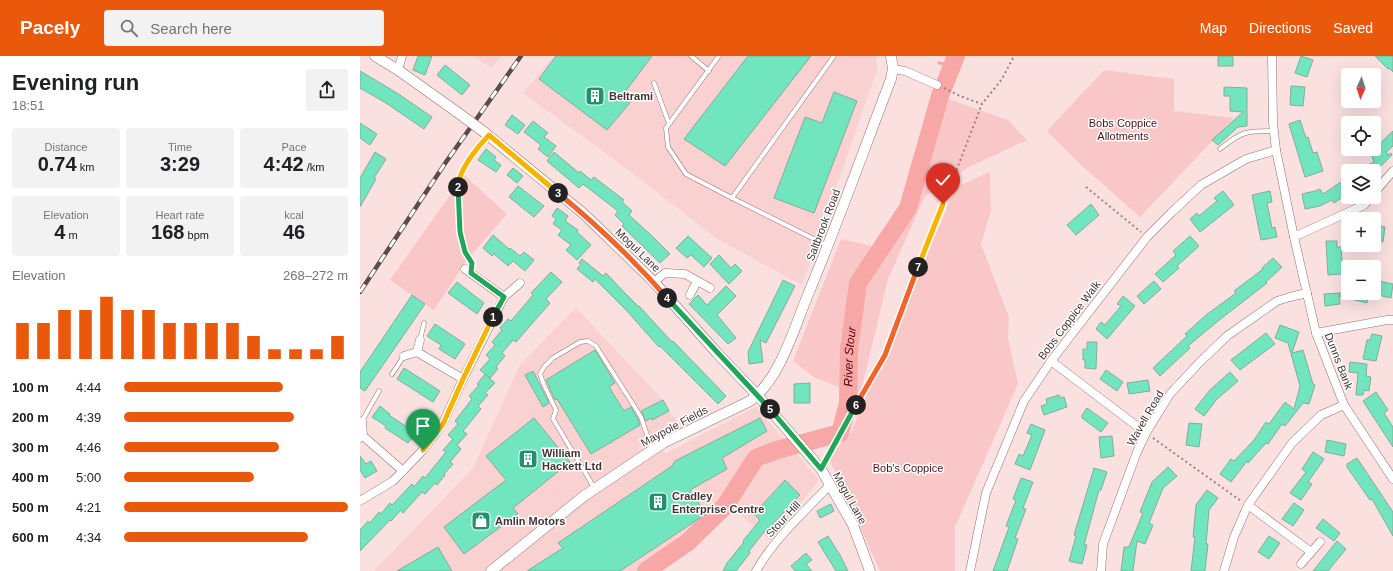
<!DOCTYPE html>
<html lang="en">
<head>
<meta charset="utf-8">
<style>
  :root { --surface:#fff; --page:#f2f2f2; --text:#202124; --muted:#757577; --accent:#ea580c }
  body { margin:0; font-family:Helvetica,sans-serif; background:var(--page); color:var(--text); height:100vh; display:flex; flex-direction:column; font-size:15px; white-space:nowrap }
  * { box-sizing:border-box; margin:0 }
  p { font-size:13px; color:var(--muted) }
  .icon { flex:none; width:22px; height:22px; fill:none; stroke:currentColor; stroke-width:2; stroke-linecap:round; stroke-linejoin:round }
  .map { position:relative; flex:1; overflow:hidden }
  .side { display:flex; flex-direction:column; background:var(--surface); width:360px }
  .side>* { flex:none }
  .needle { width:26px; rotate:183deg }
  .controls { position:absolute; left:981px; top:12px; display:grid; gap:8px }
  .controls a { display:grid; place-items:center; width:40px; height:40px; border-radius:4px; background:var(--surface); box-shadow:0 4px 16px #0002; font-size:20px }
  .pin { position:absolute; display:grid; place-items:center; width:34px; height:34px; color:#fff; margin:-41px -17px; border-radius:50% 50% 50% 0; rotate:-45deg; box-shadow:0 0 4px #0007 }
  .pin .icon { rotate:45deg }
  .km { position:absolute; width:20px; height:20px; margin:-10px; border-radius:50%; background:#222; color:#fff; font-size:11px; line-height:20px; text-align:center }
  .round { display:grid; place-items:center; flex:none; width:42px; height:42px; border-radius:4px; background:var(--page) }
  .summary { display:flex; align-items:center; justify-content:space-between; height:68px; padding:0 12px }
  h1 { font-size:22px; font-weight:600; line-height:30px }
  .metrics { display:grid; grid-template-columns:repeat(3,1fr); gap:6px; height:68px; padding:4px 12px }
  .metrics div { display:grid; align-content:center; border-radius:4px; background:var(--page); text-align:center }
  .metrics b { font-size:20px; font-weight:600 }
  .metrics small { font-size:11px; font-weight:400 }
  .metrics p { font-size:11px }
  .chart { height:112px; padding:8px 12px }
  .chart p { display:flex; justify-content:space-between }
  .chart svg { width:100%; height:72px; margin-top:4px; stroke:var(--accent); stroke-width:6 }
  ul { padding:0 12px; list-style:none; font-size:13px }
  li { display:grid; grid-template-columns:64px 48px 1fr; align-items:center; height:30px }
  li i { height:10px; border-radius:5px; background:var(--accent) }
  header { display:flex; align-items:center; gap:24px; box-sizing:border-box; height:56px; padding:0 20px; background:var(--accent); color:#fff }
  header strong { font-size:19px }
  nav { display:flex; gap:22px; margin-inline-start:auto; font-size:14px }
  .search { width:280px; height:36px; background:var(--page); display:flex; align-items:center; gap:10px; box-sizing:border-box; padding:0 14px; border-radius:4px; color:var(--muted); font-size:15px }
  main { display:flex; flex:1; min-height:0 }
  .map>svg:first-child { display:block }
  .built { fill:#f9d1d1 }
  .green { fill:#f9c7c7 }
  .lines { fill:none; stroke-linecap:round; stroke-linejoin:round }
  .stream { stroke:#f8a7a7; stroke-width:3 }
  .river { stroke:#f8a7a7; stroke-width:18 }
  .building { fill:#71e5be; stroke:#86ab9d }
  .service-casing { stroke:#957171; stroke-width:5 }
  .minor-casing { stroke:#957171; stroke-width:9 }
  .tertiary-casing { stroke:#957171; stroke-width:11 }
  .path { stroke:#978383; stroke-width:2; stroke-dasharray:2 3; stroke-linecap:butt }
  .service { stroke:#fff; stroke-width:4 }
  .minor { stroke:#fff; stroke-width:8 }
  .tertiary { stroke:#fff; stroke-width:10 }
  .rail-casing { stroke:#5c4b4a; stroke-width:4.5 }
  .rail { stroke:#fff; stroke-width:3; stroke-dasharray:9; stroke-linecap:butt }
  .tertiary-bridge-casing { stroke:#957171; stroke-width:11; stroke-linecap:butt }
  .tertiary-bridge { stroke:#fff; stroke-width:10 }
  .split-1-casing { stroke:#fff; stroke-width:8 }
  .split-2-casing { stroke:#fff; stroke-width:8 }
  .split-3-casing { stroke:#fff; stroke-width:8 }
  .split-4-casing { stroke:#fff; stroke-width:8 }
  .split-5-casing { stroke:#fff; stroke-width:8 }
  .split-6-casing { stroke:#fff; stroke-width:8 }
  .split-7-casing { stroke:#fff; stroke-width:8 }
  .split-8-casing { stroke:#fff; stroke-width:8 }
  .split-1 { stroke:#f5b400; stroke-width:5 }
  .split-2 { stroke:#22a559; stroke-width:5 }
  .split-3 { stroke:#f5b400; stroke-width:5 }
  .split-4 { stroke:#f0652b; stroke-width:5 }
  .split-5 { stroke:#22a559; stroke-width:5 }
  .split-6 { stroke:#22a559; stroke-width:5 }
  .split-7 { stroke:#f0652b; stroke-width:5 }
  .split-8 { stroke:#f5b400; stroke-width:5 }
  .labels { text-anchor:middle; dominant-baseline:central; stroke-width:3; stroke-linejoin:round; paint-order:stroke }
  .poi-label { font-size:11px; font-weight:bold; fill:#443434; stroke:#fff; text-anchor:start }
  .park-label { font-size:11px; fill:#4e1218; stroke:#fff }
  .street-label { font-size:11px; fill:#443434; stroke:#fff }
  .water-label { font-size:12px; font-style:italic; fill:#590012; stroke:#fff }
</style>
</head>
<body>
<header>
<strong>Pacely</strong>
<div class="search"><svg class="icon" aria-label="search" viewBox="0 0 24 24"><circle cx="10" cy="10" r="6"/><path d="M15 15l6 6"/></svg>Search here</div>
<nav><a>Map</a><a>Directions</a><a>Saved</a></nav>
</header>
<main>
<section class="side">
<div class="summary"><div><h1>Evening run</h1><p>18:51</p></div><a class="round"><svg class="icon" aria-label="share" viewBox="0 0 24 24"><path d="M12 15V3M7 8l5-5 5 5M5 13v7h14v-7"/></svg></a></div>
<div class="metrics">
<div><p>Distance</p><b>0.74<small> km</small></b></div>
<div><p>Time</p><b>3:29</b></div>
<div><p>Pace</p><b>4:42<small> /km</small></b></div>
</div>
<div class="metrics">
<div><p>Elevation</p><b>4<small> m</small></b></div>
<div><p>Heart rate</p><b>168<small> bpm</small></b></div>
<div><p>kcal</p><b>46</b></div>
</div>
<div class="chart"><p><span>Elevation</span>268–272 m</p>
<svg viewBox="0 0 160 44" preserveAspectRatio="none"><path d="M5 44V22M15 44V22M25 44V14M35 44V14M45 44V6M55 44V14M65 44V14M75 44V22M85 44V22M95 44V22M105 44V22M115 44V30M125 44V38M135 44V38M145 44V38M155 44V30"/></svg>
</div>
<ul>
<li><b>100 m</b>4:44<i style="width:71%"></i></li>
<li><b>200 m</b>4:39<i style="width:76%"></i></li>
<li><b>300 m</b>4:46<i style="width:69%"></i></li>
<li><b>400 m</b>5:00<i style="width:58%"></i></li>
<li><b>500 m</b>4:21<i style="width:100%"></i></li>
<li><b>600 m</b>4:34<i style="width:82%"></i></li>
</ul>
</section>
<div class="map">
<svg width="1033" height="515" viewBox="0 0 1033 515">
  <rect width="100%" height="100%" fill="#fae1e0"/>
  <g class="built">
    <path d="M113 0H142L131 12Z"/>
    <path d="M194 0H516L517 14 442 229 359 184 256 105 163 37Z"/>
    <path d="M216 252 303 344 309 355 321 370 295 384 306 397 396 351 459 424 411 485 365 446 329 486 281 515H14L113 412 160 309Z"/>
  </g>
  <g class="green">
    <path d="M744 14 814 23V55L874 62 780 161 720 108 687 75Z"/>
    <path d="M580 40 648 64 667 84 607 112 565 140 528 223 499 343 476 330 454 321 433 305 481 183 521 192 548 152Z"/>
    <path d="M630 116 631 155 621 188 649 261 648 282 658 328 595 471V515H520L469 402 491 376 596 131Z"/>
    <path d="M104 119 147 158 106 205 74 254 30 224Z"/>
  </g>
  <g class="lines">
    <path class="stream" d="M579 7 593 9"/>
    <path class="river" id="s1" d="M286 515 328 486 365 450 396 402 417 394 480 377 488 347 489 294 498 227 548 152 580 40 596 0"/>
  </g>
  <g class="building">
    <path d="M58 0H72L65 19 53 14Z"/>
    <path d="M196 0H292L265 36 273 43 247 74 179 23Z"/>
    <path d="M388 0H451L365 110 324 83Z"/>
    <rect x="858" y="0" width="15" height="10"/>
    <path d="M941 0 953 4 947 21 935 17Z"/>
    <path d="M1015 0H1033V16L1029 12 1028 13Z"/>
    <path d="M85 9 110 29 102 39 77 19Z"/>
    <path d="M0 15 37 37 72 61 64 73 26 47 0 32Z"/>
    <path d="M931 30 945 31 943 50 930 49Z"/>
    <path d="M864 31 887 32V70L878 71 858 89 852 84 883 56 870 55V40H864Z"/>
    <path d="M474 36 497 45 454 157 414 142 445 61 462 67Z"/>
    <path d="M152 59 165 69 158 78 145 69Z"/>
    <path d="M940 64 946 82 948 81 953 97 957 96 963 115 945 121 929 68Z"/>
    <path d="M173 65 188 77 184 81 196 90 188 101 178 93 181 89 164 76Z"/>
    <path d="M0 67 17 78 10 89 0 82Z"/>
    <path d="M1033 75V90L1026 96 1028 98 1027 100 1031 97 1032 99 1016 115H996L1014 106 1009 93 1012 95Z"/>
    <path d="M126 93 136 101 134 104 141 109 136 116 118 104Z"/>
    <path d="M15 96 26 103 14 122 16 123 0 151V122Z"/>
    <path d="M194 96 219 117 220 115 231 124 234 121 264 144 262 146 272 155 269 159 292 180 310 198 300 207 262 170 264 168 255 159 258 155 223 128 219 132 187 105Z"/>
    <path d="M153 112 163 120 157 127 147 119Z"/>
    <path d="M981 126 988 137 974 147 972 144 960 150 945 153 942 138 955 135 960 133 963 138Z"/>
    <path d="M158 130 184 150 174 161 149 141Z"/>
    <path d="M863 135 874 149 840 176 830 163 837 157 839 160 857 145 854 142Z"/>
    <path d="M910 135 912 146 907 147 912 172 915 171 917 181 901 184 892 139Z"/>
    <path d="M731 148 739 159 716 179 707 169Z"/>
    <path d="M197 152 208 160 205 165 218 174 217 176 231 189 217 204 206 194 211 189 198 179 202 174 193 168 196 163 192 160Z"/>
    <path d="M1014 169 1025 171 1023 186 1014 184Z"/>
    <path d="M133 179 149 193 150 192 160 200 164 196 174 204 165 215 153 205 148 210 134 198 132 200 123 192Z"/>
    <path d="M328 180 352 202 344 211 331 199 327 202 316 192Z"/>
    <path d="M830 180 839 190 817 210 819 212 803 226 795 218 816 199 813 195Z"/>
    <path d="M966 185H977V191H981L983 218 968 219Z"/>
    <path d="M359 199 371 212 375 208 382 215 369 228 350 208Z"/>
    <path d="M913 202 922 211 906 226 907 227 858 265 828 290 830 292 800 320 793 312 827 280 825 278 846 259 876 237 874 235 903 213 902 212Z"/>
    <path d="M222 203 243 220 246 217 262 234 279 251V250L312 286 313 285 366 340 358 348 300 290 299 291 267 255 235 223 233 226 217 213 221 208 219 207Z"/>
    <path d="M191 216 202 226 186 243 190 247 156 286 153 284 142 297 145 300 136 311 138 313 130 322 120 314 130 303 126 299 135 289 132 286 142 274 140 272 148 263 151 265 173 239 171 237Z"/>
    <path d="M423 224 435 230 406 287 400 284 403 306 389 308 388 296Z"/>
    <path d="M1014 224 1033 228 1031 242 1014 238Z"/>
    <path d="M794 225 801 233 784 248 777 240Z"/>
    <path d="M97 226 124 247 117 258 88 237Z"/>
    <path d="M366 230 376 240 357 259 376 282 368 288 329 248 338 239 347 249Z"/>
    <path d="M979 237H1009L1007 247 979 240Z"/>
    <path d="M979 237 980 248 965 250 964 238Z"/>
    <path d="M52 239 65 248 5 335 0 332V316Z"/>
    <path d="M763 240 775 250 747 283 736 273 741 266 745 269 761 250 757 248Z"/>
    <path d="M75 268 105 288 95 303 79 293 81 289 67 280Z"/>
    <path d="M920 269 939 276 932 297 943 294 953 328 955 329 949 348 943 347 925 370 922 368 908 388 906 387 888 407 887 405 871 426 860 418 871 403 874 405 894 384 906 366 909 368 925 346 934 353 940 330 928 287 915 282Z"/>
    <path d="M906 277 915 288 880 314 871 304Z"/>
    <path d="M1012 278 1022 280 1016 305 1003 303 1007 284H1010Z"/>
    <path d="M727 286H737L736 313 725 312V304H723V293H727Z"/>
    <path d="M235 294 255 327 249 331 264 355 271 351 278 363 280 369 231 398 197 343 195 344 186 324Z"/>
    <path d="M990 306 1007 308 1006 320 1011 321 1009 335 1004 334 1003 339H996L998 317 989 316Z"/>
    <path d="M44 312 80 335 73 346 37 323Z"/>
    <path d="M746 314 763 326 757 335 740 323Z"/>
    <path d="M173 315 189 347 183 351 165 319Z"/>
    <path d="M870 316 878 325 857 343 844 360 835 353 850 334Z"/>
    <path d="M125 318 135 327 125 337 128 339 118 350 121 353 103 375 107 378 97 389 101 393 90 406 93 408 84 418 85 419 77 429 75 427 65 438 62 436 43 457 41 454 31 465 30 464 0 495V474L8 465 10 467 19 456 21 458 30 447 32 449 52 428 54 431 63 420 65 422 86 396 83 394 93 383 88 379 98 368 95 365 112 343 109 340 119 329 117 328Z"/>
    <path d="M788 324 790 335 769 338 767 327Z"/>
    <path d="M450 327V347H434V328Z"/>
    <path d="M1016 336 1028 354 1024 357 1033 371V391L1003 345Z"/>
    <path d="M699 339 700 342 704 341 707 351 684 359 681 350 687 348 686 343Z"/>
    <path d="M303 344 309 355 292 364 291 362 286 365 281 355Z"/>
    <path d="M20 350 30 358 29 359 56 377 48 387 25 372 26 370 12 361Z"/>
    <path d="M727 352 748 367 741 376 722 362V359Z"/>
    <path d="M174 362 210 406 153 452 158 458 104 498 84 471 146 424 126 400Z"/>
    <path d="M400 362 407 375 362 402 367 413 330 434 346 458 260 515H167L203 492 198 487 312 410 315 405Z"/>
    <path d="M829 367 842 368 839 391 826 389Z"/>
    <path d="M671 368 685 374 670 414 655 408 659 398 663 400 672 379 667 377Z"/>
    <path d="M752 380 754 400 741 402 739 381Z"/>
    <path d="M967 384 986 388 984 400 965 396Z"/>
    <path d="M953 396 964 403 948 426 952 428 941 444 930 437 946 416 942 413Z"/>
    <path d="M0 400 6 408 11 405 17 415 5 422 0 414Z"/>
    <path d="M997 402 1033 456V480L1012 443 1010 444 987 411V408Z"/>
    <path d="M808 411 817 420 803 432 789 467 793 469 785 488 777 485 773 515H761L764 491H769L783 457 780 456 792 426Z"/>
    <path d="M734 412 747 416 741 434H739L724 489H727L722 508 709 505 716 480 714 479Z"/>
    <path d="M661 422 673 426 663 452 666 453 655 482 658 483 647 515H633L649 471 646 470 656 444 653 443Z"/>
    <path d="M425 424 440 439 409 472 408 471 389 495 390 497 376 515H363L367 507 384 486 383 485 400 464 394 458Z"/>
    <path d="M847 434 858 442 849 454 846 488H848L845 515H831L835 481H833L836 449Z"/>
    <path d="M934 447 944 454 933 470 922 463Z"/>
    <path d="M471 448 474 455 460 462 457 455Z"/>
    <path d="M963 463 980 477 974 485 956 472Z"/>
    <path d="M468 480 480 499 488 515H476L458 486Z"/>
    <path d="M909 480 920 487 909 503 898 496Z"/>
    <path d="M977 485 986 493 968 515H953Z"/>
    <path d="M78 491 92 515H37Z"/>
    <path d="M446 497 452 504 446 508 452 515H435L431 510Z"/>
  </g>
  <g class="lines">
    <defs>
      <g id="service">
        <path d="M331 0 349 15"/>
        <path d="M359 0 306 72 308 91 326 118 372 142 468 190"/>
        <path d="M294 27 308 65 310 67"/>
        <path d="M860 93C882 75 886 75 913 75"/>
        <path d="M372 142 474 0"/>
        <path d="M60 284 64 267"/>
        <path d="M32 318 44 300"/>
        <path d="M2 365 19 335"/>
        <path d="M235 433 193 363 196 354 184 329 180 318 184 311 193 302 220 286 228 285 236 290 281 361 292 394"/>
      </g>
      <g id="minor">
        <path d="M912 0 913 67 916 94 934 181 956 277 984 349 1033 423"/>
        <path d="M533 13 545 15 577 29"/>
        <path d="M38 14 42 0"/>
        <path d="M1014 137 1033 115"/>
        <path d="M934 181 1004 149 1011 141"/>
        <path d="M105 213 144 241"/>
        <path d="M294 226 305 217 325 218 350 232"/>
        <path d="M330 239 337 225"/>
        <path d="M956 277 1027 264H1033"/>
        <path d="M57 296 103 323"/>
        <path d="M44 300 57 296 60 284"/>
        <path d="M691 305 786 377"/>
        <path d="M3 380 43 415"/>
        <path d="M0 382 3 380 2 365"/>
        <path d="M0 445 33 425 63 394 83 367 103 323 144 241 160 227"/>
        <path d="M888 449 951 496"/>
        <path d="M941 508 960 486"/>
        <path d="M396 515C415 482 444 456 470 429"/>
        <path d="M610 515 626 437 664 345 691 305 787 181 811 157 841 129 886 103 916 94"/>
        <path d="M741 515 743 488 777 396 786 377 810 338 839 307 867 280 917 245 930 241 947 237"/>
        <path d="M864 515 874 481 888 449 932 387 961 359 984 349"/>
      </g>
      <g id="tertiary">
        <path d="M15 0 38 14 97 56"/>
        <path d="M124 76 224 158 294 226 357 297 398 340 461 413 493 469 510 515"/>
        <path d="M131 515 224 440 303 387 390 345C420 323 433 275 447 241 477 169 503 96 531 23L533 13 531 0"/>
      </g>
    </defs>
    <use href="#service" class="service-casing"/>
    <use href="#minor" class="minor-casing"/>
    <use href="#tertiary" class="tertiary-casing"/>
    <g class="path">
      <path d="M584 32 600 40 622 48 642 23 654 0"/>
      <path d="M726 131 781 176"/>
      <path d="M111 206 105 196 100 176 98 153V123L119 89 122 86"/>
      <path d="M793 382 881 445"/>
      <path d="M465 405 525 299 622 48"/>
    </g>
    <use href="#service" class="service"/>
    <use href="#minor" class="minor"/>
    <use href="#tertiary" class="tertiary"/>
    <defs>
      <path id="rail" d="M0 236 86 106 161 0"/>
    </defs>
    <use href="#rail" class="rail-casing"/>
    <use href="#rail" class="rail"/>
    <defs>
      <path id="tertiary-bridge" d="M97 56 124 76"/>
    </defs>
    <use href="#tertiary-bridge" class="tertiary-bridge-casing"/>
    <use href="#tertiary-bridge" class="tertiary-bridge"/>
  </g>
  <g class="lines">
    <defs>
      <path id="split-1" d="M63 394 83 368 103 323 133 261"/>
      <path id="split-2" d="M98 131 100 176 105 196 112 207 111 217 144 241 133 261"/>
      <path id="split-3" d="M98 131C98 115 118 90 129 79L198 137"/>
      <path id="split-4" d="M198 137C237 169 274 204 307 242"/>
      <path id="split-5" d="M307 242 410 353"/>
      <path id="split-6" d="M410 353 461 413 496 349"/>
      <path id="split-7" d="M496 349 525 299 558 211"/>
      <path id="split-8" d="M558 211 583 148"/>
    </defs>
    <use href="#split-1" class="split-1-casing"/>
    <use href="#split-2" class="split-2-casing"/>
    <use href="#split-3" class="split-3-casing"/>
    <use href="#split-4" class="split-4-casing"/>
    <use href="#split-5" class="split-5-casing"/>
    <use href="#split-6" class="split-6-casing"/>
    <use href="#split-7" class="split-7-casing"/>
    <use href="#split-8" class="split-8-casing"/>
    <use href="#split-1" class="split-1"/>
    <use href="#split-2" class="split-2"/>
    <use href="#split-3" class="split-3"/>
    <use href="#split-4" class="split-4"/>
    <use href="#split-5" class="split-5"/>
    <use href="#split-6" class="split-6"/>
    <use href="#split-7" class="split-7"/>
    <use href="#split-8" class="split-8"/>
  </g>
  <defs>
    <symbol id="building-square" viewBox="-11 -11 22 22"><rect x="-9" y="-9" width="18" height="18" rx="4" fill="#219071" stroke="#fff"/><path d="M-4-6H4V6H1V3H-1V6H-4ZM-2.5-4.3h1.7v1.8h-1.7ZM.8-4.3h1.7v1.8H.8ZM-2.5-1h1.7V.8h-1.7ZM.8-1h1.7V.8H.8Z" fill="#fff"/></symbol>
    <symbol id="shop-square" viewBox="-11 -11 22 22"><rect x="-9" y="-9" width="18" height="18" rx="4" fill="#219071" stroke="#fff"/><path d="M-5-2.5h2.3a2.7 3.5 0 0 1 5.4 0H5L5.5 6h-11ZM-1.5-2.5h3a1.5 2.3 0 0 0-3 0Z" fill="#fff"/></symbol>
  </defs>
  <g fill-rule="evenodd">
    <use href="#building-square" x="224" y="29" width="22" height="22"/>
    <use href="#building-square" x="157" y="392" width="22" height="22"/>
    <use href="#building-square" x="287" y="435" width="22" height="22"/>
    <use href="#shop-square" x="110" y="454" width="22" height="22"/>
  </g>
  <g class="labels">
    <g class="poi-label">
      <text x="249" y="40">Beltrami</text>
      <text x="182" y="397">William<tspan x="182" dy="13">Hackett Ltd</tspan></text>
      <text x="312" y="440">Cradley<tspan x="312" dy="13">Enterprise Centre</tspan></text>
      <text x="135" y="465">Amlin Motors</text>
    </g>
    <g class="park-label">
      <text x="763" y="67">Bobs Coppice<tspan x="763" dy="13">Allotments</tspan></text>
      <text x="548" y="412">Bob's Coppice</text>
    </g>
    <g class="street-label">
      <text transform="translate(463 169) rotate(-69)">Saltbrook Road</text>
      <text transform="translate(278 194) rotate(44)">Mogul Lane</text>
      <text transform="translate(709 264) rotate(-53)">Bobs Coppice Walk</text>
      <text transform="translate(979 305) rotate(69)">Dunns Bank</text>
      <text transform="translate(785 362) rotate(-60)">Wavell Road</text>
      <text transform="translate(314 370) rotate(-28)">Maypole Fields</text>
      <text transform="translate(490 442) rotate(61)">Mogul Lane</text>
      <text transform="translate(423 463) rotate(-47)">Stour Hill</text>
    </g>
    <g class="water-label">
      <text stroke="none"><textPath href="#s1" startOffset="325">River Stour</textPath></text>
    </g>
  </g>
</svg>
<div class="controls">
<a><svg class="needle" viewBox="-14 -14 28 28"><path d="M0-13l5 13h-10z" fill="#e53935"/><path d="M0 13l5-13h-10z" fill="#757577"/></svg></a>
<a><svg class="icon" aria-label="locate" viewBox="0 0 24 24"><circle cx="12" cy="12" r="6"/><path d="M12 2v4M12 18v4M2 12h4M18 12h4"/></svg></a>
<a><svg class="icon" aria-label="layers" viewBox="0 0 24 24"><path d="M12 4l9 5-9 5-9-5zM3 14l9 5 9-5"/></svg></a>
<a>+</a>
<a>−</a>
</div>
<div class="pin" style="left:63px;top:394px;background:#1e9e55"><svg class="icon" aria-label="arrive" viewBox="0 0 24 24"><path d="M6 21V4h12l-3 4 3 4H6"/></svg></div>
<div class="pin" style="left:583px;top:148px;background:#d93025"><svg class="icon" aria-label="check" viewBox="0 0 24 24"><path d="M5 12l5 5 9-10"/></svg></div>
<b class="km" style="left:133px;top:261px">1</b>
<b class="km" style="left:98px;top:131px">2</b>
<b class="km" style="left:198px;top:137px">3</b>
<b class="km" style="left:307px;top:242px">4</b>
<b class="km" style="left:410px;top:353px">5</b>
<b class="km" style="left:496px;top:349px">6</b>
<b class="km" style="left:558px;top:211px">7</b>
</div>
</main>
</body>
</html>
